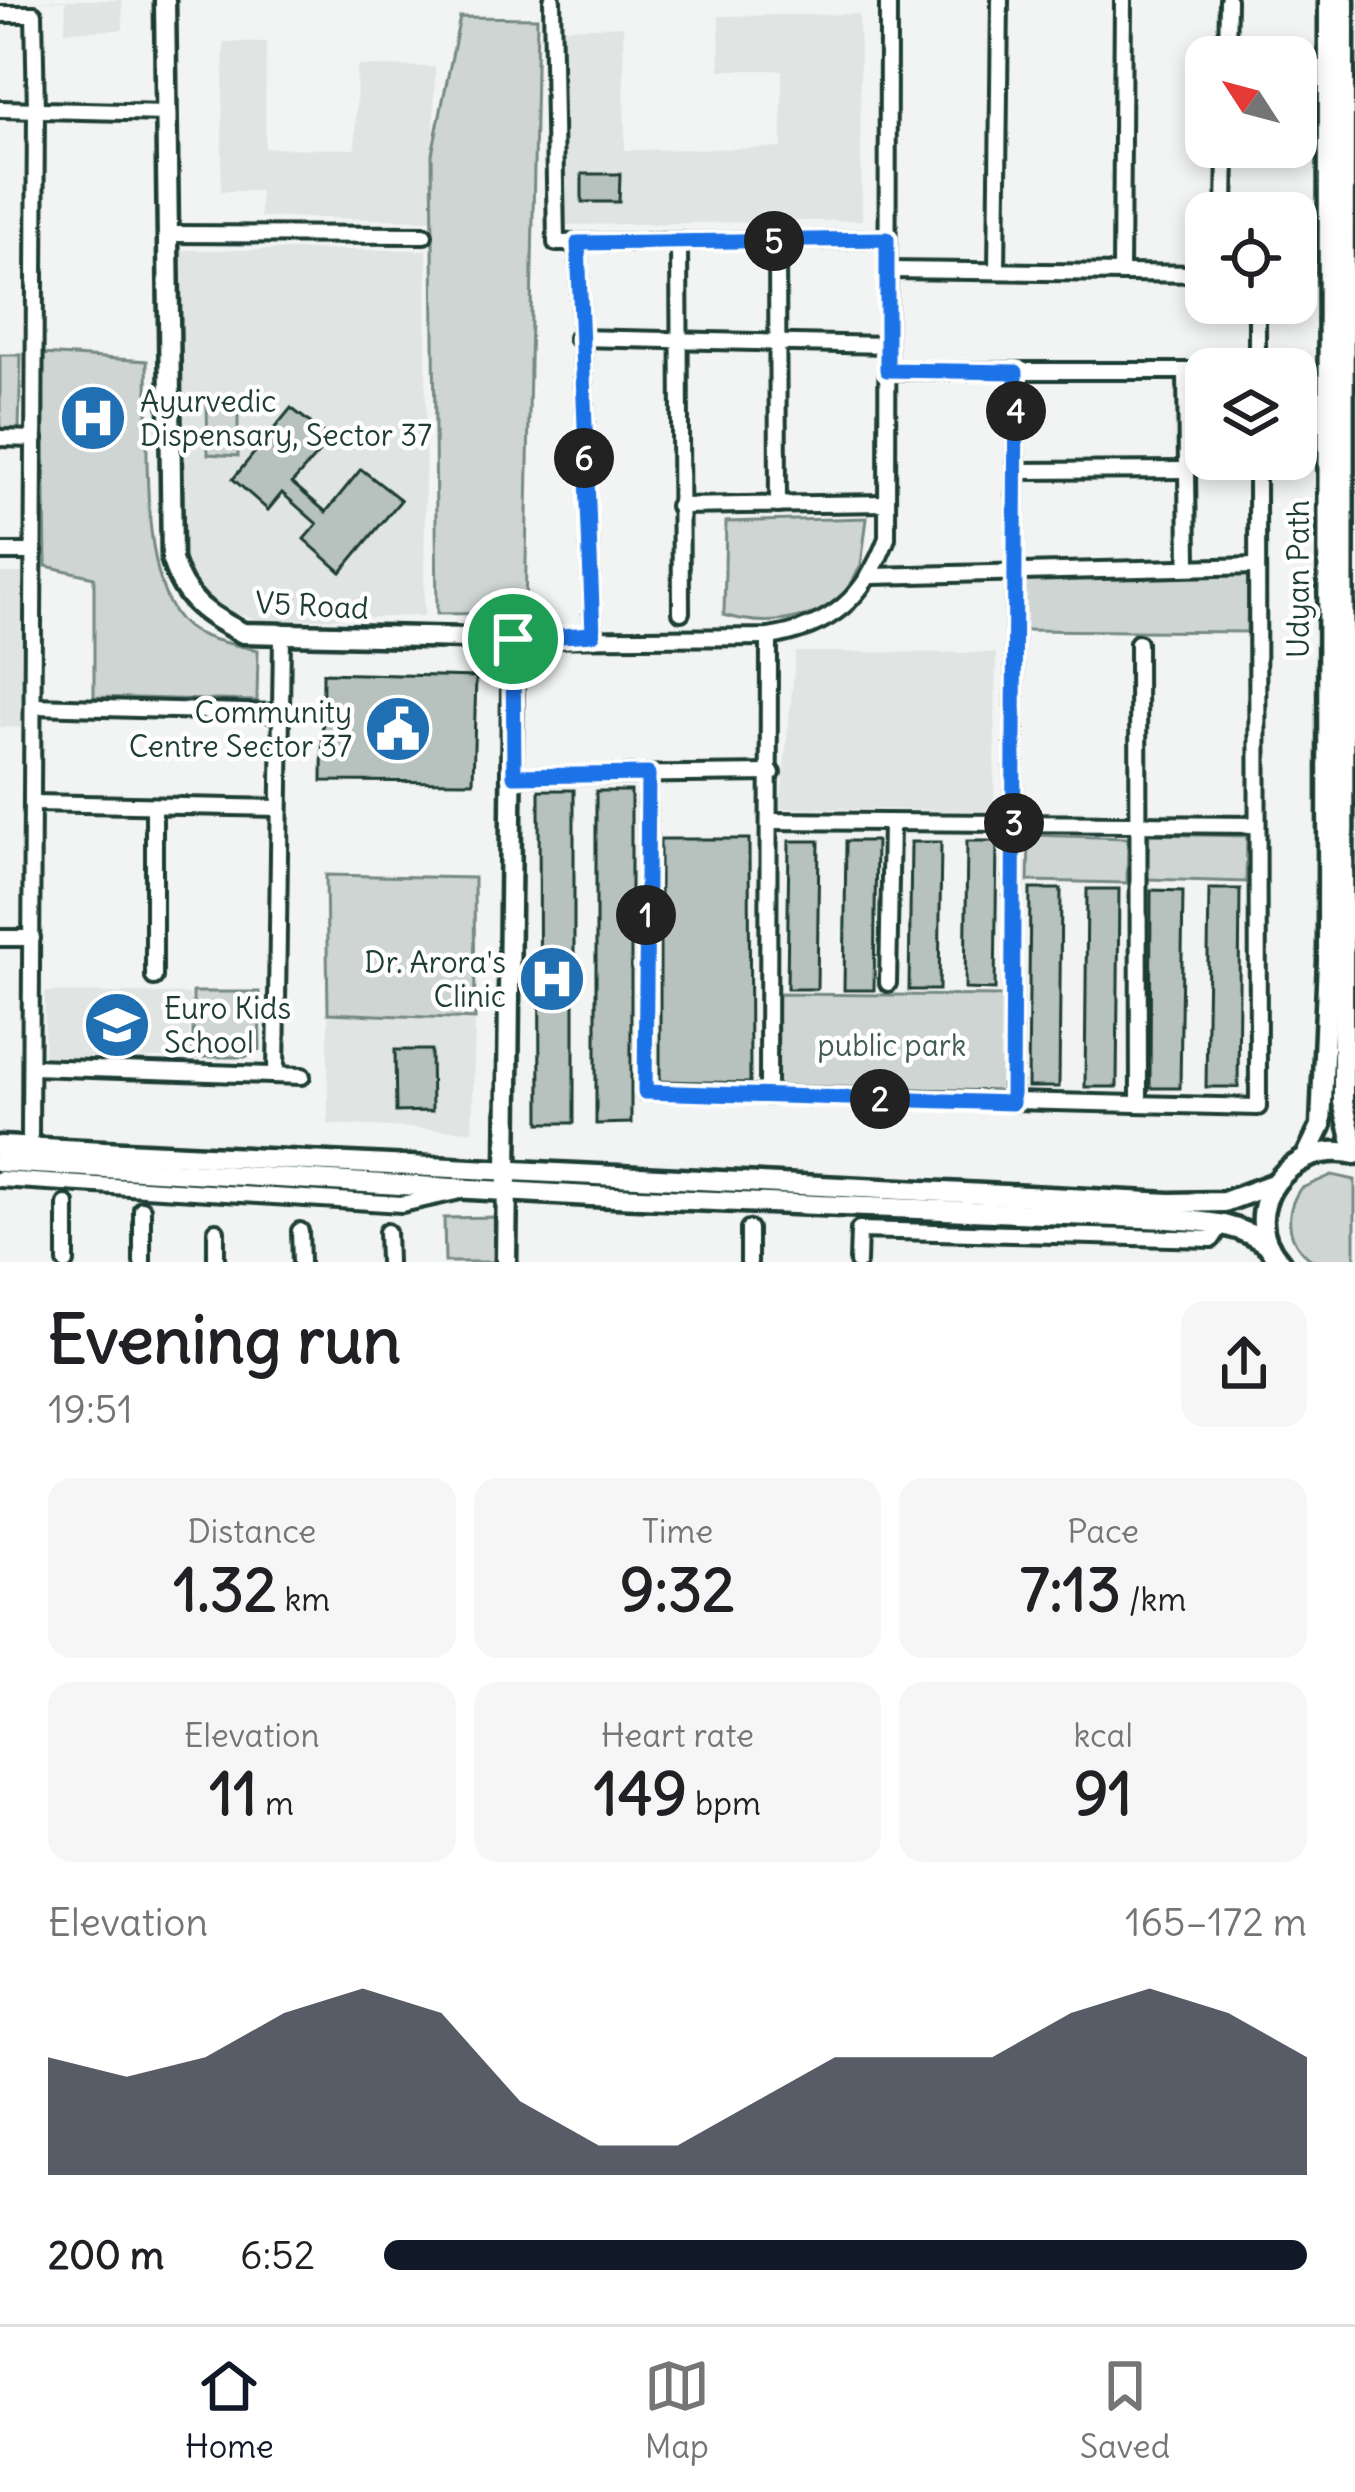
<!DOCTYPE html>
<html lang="en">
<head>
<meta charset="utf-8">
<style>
  :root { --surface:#fff; --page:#f6f6f6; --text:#202124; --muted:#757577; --line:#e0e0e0; --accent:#111827 }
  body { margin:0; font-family:Delius,sans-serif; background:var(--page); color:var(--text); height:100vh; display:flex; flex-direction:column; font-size:45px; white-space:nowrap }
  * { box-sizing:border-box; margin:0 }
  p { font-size:39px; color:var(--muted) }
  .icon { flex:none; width:66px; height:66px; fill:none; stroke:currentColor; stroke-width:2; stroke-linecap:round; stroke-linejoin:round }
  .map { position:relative; height:1262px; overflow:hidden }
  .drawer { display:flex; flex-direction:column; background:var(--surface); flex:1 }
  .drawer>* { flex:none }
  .needle { width:78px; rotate:306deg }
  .controls { position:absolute; left:1185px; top:36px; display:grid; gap:24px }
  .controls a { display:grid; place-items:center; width:132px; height:132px; border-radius:24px; background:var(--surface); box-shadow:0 6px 18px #0003; font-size:60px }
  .pin { position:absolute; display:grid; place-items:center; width:102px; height:102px; color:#fff; margin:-51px; border:6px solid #fff; border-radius:50%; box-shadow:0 3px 12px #0007 }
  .km { position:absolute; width:60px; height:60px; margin:-30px; border-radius:50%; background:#222; color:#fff; font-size:33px; line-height:60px; text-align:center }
  .round { display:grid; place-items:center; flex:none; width:126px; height:126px; border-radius:24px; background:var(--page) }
  .head { display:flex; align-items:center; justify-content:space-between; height:204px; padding:0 48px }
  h1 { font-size:66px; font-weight:700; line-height:90px }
  .stats { display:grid; grid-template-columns:repeat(3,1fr); gap:18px; height:204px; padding:12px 48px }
  .stats div { display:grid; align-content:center; border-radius:24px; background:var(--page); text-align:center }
  .stats b { font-size:60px; font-weight:700 }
  .stats small { font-size:33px; font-weight:400 }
  .stats p { font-size:33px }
  .chart { height:336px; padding:24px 48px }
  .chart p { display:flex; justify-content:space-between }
  .chart svg { width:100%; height:216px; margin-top:12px; fill:var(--accent); opacity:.7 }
  ul { padding:0 48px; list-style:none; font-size:39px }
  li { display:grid; grid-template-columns:192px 144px 1fr; align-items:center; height:90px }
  li i { height:30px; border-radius:15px; background:var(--accent) }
  .tabs { display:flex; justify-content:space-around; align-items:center; height:168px; border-top:3px solid var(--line); background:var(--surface); font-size:33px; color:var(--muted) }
  .tabs a { display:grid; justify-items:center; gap:6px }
  .tabs .selected { color:var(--accent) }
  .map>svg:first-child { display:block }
  .built { fill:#e0e4e3 }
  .green { fill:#ced5d3; stroke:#768984; stroke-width:3 }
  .building { fill:#b7c1bd; stroke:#1f3d34; stroke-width:3 }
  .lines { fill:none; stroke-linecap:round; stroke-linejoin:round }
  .street-casing { stroke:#1f3d34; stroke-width:22 }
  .secondary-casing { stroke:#1f3d34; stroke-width:27 }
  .street { stroke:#fff; stroke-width:14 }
  .secondary { stroke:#fff; stroke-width:18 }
  .route-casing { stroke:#fff; stroke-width:24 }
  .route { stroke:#1a73e8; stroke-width:15 }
  .labels { text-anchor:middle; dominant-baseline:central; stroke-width:9; stroke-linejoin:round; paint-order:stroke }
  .poi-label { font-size:30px; fill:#1f3d34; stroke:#fff; text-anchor:start }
  .street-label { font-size:30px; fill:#1f3d34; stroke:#fff }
  .park-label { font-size:30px; fill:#425b54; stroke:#fff }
</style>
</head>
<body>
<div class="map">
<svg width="1355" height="1262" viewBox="0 0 1355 1262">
  <rect width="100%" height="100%" fill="#f2f3f3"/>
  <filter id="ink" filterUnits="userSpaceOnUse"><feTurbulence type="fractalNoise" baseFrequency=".00833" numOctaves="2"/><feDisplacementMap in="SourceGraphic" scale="24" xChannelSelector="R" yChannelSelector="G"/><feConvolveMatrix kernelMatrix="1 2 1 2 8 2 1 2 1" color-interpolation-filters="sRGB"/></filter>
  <g filter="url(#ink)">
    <g class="built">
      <path d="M30 0H122L123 30 65 31 66 1Z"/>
      <path d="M859 14 862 220 566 225 563 28 623 26 625 150 782 148V70H720L719 16Z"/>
      <path d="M224 42H266L265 148 355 149 357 66 435 67 432 220 260 217V191H221Z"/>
      <path d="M180 250H427L424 616 261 620 218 610 193 584 182 552Z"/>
      <path d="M0 573H24L20 728 0 727Z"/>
      <path d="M796 652 996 653 994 811 780 808Z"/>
      <path d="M45 992 190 994 189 1058 44 1057Z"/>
      <path d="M328 1013 475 1019 472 1131 328 1124Z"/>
    </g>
    <g class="green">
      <path d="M460 17 537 18 525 613 437 614 432 154Z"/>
      <path d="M43 354 147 361C149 424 136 587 187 627 204 640 237 645 258 650L257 701 94 697V577L46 566Z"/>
      <path d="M0 355H21L19 429 0 428Z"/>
      <path d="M207 401H238V456L208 454Z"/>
      <path d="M867 518 861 566 836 607C794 620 767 628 724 615L726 522Z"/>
      <path d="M1021 571 1248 573 1247 632 1020 630Z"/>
      <path d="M1149 834 1247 836 1246 882 1147 879Z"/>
      <path d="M1029 835 1128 838 1127 883 1028 881Z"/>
      <path d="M326 875 474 878 475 1019 328 1013Z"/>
      <path d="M193 992H259L260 1049 245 1057H193Z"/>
      <path d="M776 994 1006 996V1100L774 1091Z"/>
      <path d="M1332 1175 1355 1180V1261L1350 1262 1312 1260C1287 1243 1283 1214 1300 1189Z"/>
      <path d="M496 1217V1262H445L444 1218Z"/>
    </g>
    <g class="building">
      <path d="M582 174H620L619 202H582Z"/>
      <path d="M110 391 112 426 83 427 82 392Z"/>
      <path d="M291 408 331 439 292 483 326 512 361 469 401 500 341 572 304 539 317 524 282 493 268 510 233 479Z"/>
      <path d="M323 673 476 677 473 782 322 781Z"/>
      <path d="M539 790H574V1123H540Z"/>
      <path d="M596 791H631V1123L596 1124Z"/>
      <path d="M660 839H749L750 1083 660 1081Z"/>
      <path d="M789 841H819L817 989H787Z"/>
      <path d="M846 841H876L874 990H844Z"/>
      <path d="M967 841H997L995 990 965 989Z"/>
      <path d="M911 842H941L939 990H909Z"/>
      <path d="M1030 889H1061L1059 1087H1028Z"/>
      <path d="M1087 889H1119L1117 1087H1085Z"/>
      <path d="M1209 889H1240L1238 1087H1206Z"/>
      <path d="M1151 890 1183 891 1180 1088H1150Z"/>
      <path d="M395 1050H431L432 1111 396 1112Z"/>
    </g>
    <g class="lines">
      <defs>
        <g id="street">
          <path d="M552 0 556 243 887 239"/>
          <path d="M0 14H34L36 110 30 1135"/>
          <path d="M1227 57 1228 0"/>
          <path d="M0 109 167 113"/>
          <path d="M1225 213 1226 147"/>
          <path d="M168 234 424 235"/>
          <path d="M777 241 778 505"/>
          <path d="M679 242 681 612"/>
          <path d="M578 243 593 634"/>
          <path d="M887 270 1206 274"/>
          <path d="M997 271 1000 0"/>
          <path d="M1121 273 1123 0"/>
          <path d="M577 338 887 345"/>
          <path d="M1257 369V303"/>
          <path d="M887 371H1206"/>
          <path d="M1186 371 1188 565"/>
          <path d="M0 438 35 439"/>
          <path d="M1016 471 1187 470"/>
          <path d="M678 506 887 503"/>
          <path d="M0 552H34"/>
          <path d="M873 576 1257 566"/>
          <path d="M513 639 769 637C832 627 865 597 887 538L888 0"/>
          <path d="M1138 643 1139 1104"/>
          <path d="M34 706 279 713"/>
          <path d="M648 774 645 1092 1258 1107 1257 459"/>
          <path d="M514 776 772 773"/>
          <path d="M33 803 278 808"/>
          <path d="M771 821 1257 825"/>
          <path d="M0 938H32"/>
          <path d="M154 977V807"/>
          <path d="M888 983 891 824"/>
          <path d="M32 1067 302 1076"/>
          <path d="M276 1074 282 637"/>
          <path d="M768 1096 769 637"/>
          <path d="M1012 1103 1016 372"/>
          <path d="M0 1179 402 1204 456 1192"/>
          <path d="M749 1229V1262"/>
          <path d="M300 1231 301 1262"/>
          <path d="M387 1232 388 1262"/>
          <path d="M66 1262V1204"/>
          <path d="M142 1262V1209"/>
          <path d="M216 1262V1231"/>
          <path d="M858 1262 859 1230 1212 1239 1223 1223"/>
        </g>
        <g id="secondary">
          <path d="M165 0 172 560C184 600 207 615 243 633L513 639 506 1262"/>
          <path d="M1344 0 1343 1102 1355 1150"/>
          <path d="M0 1146 1170 1203 1224 1202 1273 1184"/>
          <path d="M1307 1155 1321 1126 1328 961 1329 0"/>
          <path d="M0 1162 591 1196 1168 1219C1206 1222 1238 1222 1269 1246"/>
          <path d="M1280 1262C1232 1209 1293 1138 1355 1154"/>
        </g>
      </defs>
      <use href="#street" class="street-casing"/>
      <use href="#secondary" class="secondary-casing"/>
      <use href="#street" class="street"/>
      <use href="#secondary" class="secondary"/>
    </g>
  </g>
  <g class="lines" filter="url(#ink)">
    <defs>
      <path id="route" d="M887 239V370L1016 372 1012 1103 645 1092 648 774 514 776 513 639 593 634 578 243Z"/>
    </defs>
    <use href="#route" class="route-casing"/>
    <use href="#route" class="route"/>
  </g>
  <defs>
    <symbol id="hospital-disc" viewBox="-11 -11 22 22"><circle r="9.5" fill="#1f6fb2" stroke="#fff"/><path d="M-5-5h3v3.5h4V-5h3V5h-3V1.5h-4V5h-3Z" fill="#fff"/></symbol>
    <symbol id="civic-disc" viewBox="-11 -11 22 22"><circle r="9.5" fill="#1f6fb2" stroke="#fff"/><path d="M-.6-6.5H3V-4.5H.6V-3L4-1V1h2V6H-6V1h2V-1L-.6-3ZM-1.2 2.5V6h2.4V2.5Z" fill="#fff"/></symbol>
    <symbol id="school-disc" viewBox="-11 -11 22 22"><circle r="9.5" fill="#1f6fb2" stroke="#fff"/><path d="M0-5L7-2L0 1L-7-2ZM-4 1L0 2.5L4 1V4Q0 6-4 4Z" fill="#fff"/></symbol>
  </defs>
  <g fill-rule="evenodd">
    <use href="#hospital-disc" x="55" y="380" width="76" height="76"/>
    <use href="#civic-disc" x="360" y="691" width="76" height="76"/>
    <use href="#hospital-disc" x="514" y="941" width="76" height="76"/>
    <use href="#school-disc" x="79" y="987" width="76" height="76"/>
  </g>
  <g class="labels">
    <g class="poi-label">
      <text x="140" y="401">Ayurvedic<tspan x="140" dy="34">Dispensary, Sector 37</tspan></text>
      <text x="352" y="712" text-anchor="end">Community<tspan x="352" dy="34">Centre Sector 37</tspan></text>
      <text x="506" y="962" text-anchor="end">Dr. Arora's<tspan x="506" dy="34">Clinic</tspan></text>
      <text x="164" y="1008">Euro Kids<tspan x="164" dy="34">School</tspan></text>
    </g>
    <g class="street-label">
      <text transform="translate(1298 579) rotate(-90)">Udyan Path</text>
      <text transform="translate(312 605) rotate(3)">V5 Road</text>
    </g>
    <g class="park-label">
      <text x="892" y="1045">public park</text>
    </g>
  </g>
</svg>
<div class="controls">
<a><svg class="needle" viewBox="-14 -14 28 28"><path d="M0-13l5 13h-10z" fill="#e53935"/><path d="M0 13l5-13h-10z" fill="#757577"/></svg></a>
<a><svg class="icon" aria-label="locate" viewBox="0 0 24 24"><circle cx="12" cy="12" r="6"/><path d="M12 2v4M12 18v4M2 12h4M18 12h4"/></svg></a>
<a><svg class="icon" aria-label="layers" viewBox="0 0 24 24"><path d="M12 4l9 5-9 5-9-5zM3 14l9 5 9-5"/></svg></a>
</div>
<div class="pin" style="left:513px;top:639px;background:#1e9e55"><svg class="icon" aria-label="arrive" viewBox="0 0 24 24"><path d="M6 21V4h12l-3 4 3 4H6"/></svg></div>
<b class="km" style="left:646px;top:915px">1</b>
<b class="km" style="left:880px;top:1099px">2</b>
<b class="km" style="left:1014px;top:823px">3</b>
<b class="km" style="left:1016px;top:411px">4</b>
<b class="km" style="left:774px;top:241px">5</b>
<b class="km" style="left:584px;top:458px">6</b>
</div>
<section class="drawer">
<div class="head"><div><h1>Evening run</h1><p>19:51</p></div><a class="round"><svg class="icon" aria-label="share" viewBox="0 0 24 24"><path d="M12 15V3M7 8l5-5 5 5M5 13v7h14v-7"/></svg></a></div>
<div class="stats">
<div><p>Distance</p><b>1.32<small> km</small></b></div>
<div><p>Time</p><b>9:32</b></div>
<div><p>Pace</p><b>7:13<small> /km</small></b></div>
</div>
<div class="stats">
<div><p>Elevation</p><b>11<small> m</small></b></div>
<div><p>Heart rate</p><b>149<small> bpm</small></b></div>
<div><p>kcal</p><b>91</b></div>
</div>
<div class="chart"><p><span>Elevation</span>165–172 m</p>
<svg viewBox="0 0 160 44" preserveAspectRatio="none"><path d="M0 44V20L10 24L20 20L30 11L40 6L50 11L60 29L70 38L80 38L90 29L100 20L110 20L120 20L130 11L140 6L150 11L160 20V44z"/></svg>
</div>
<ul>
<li><b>200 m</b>6:52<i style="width:100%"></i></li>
</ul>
</section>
<nav class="tabs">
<a class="selected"><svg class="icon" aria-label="home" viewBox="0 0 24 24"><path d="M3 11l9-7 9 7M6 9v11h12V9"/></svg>Home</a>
<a><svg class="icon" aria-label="map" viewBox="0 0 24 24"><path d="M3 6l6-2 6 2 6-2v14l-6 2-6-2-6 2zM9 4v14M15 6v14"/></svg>Map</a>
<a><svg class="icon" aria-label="saved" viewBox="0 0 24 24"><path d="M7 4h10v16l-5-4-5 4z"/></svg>Saved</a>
</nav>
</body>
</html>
